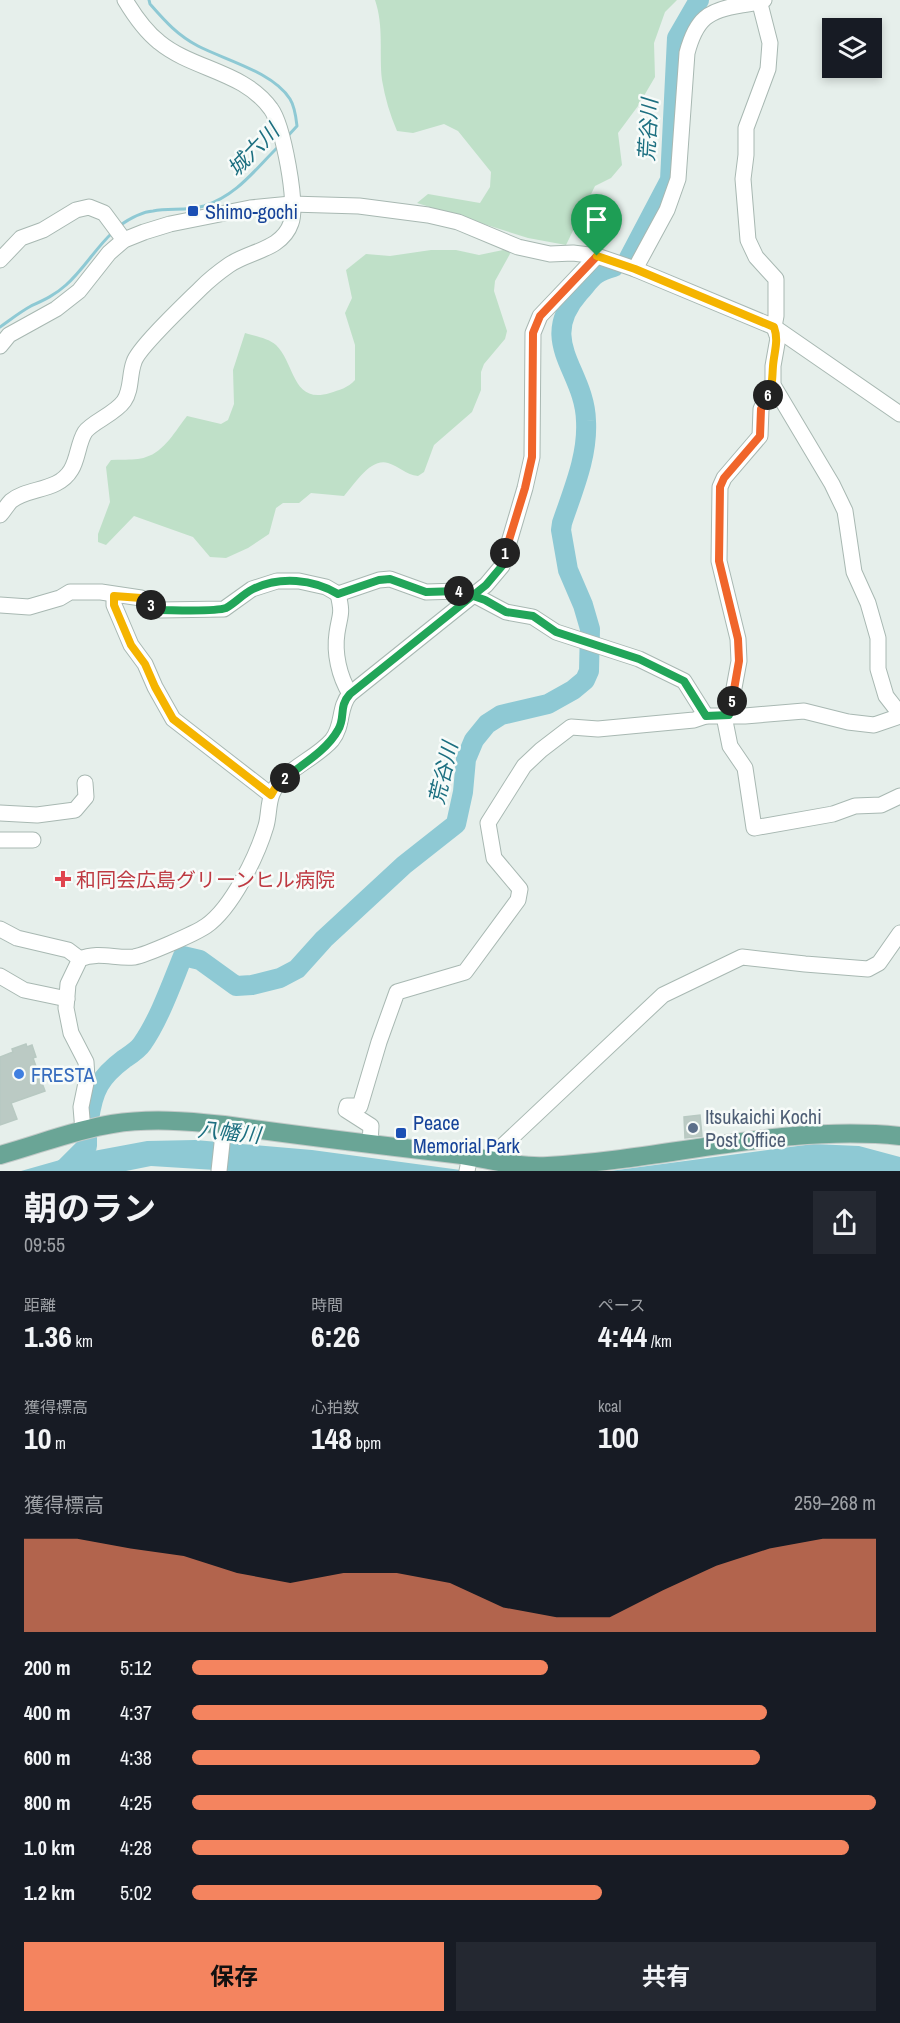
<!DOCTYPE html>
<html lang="ja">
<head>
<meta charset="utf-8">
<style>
  :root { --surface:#171b24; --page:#242831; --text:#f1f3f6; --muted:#9ea1a6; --accent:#f4845f }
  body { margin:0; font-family:"Archivo Narrow","Noto Sans JP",sans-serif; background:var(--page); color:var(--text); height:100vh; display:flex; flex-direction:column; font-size:22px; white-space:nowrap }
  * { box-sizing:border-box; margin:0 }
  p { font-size:20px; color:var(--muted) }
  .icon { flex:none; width:33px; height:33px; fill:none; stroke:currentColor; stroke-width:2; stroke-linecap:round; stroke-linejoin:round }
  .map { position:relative; height:1171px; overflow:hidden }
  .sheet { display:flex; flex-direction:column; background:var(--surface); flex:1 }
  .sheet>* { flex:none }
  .buttons { position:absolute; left:822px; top:18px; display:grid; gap:12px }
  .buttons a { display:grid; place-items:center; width:60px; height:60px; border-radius:0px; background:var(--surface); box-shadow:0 3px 9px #0003; font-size:30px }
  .pin { position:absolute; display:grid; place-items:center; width:51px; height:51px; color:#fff; margin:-62px -26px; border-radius:50% 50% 50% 0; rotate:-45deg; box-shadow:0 0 6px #0007 }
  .pin .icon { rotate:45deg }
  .km { position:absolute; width:30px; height:30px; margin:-15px; border-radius:50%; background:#222; color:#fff; font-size:16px; line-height:30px; text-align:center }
  .round { display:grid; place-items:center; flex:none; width:63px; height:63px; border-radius:0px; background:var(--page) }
  .summary { display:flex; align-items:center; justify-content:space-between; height:102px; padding:0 24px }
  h1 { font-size:33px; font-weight:700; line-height:45px }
  .metrics { display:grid; grid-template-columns:repeat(3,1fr); gap:9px; height:102px; padding:6px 24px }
  .metrics div { display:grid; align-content:center }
  .metrics b { font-size:30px; font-weight:700 }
  .metrics small { font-size:16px; font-weight:400 }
  .metrics p { font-size:16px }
  .chart { height:168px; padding:12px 24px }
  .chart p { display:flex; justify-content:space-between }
  .chart svg { width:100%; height:108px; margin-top:6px; fill:var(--accent); opacity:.7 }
  .action { display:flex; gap:12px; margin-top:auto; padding:12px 24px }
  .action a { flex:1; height:69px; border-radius:0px; background:var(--accent); color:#111; font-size:24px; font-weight:700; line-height:69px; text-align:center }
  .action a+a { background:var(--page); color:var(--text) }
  ul { padding:0 24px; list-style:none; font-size:20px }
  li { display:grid; grid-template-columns:96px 72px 1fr; align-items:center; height:45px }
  li i { height:15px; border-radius:8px; background:var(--accent) }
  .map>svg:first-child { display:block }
  .green { fill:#bfe0c8 }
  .water { fill:#8ec9d4 }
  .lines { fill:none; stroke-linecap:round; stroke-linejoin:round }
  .stream { stroke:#8ec9d4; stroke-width:3 }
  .river { stroke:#8ec9d4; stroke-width:20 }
  .building { fill:#bbcac4; stroke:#b8c9c2; stroke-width:1.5 }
  .minor-casing { stroke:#a8b8b2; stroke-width:17 }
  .major-casing { stroke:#c2cac8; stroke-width:20 }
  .minor { stroke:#fff; stroke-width:15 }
  .major { stroke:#6aa596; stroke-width:18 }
  .split-1-casing { stroke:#fff; stroke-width:12 }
  .split-2-casing { stroke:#fff; stroke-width:12 }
  .split-3-casing { stroke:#fff; stroke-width:12 }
  .split-4-casing { stroke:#fff; stroke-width:12 }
  .split-5-casing { stroke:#fff; stroke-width:12 }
  .split-6-casing { stroke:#fff; stroke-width:12 }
  .split-7-casing { stroke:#fff; stroke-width:12 }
  .split-1 { stroke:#f0652b; stroke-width:8 }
  .split-2 { stroke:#22a559; stroke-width:8 }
  .split-3 { stroke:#f5b400; stroke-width:8 }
  .split-4 { stroke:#22a559; stroke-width:8 }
  .split-5 { stroke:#22a559; stroke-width:8 }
  .split-6 { stroke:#f0652b; stroke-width:8 }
  .split-7 { stroke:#f5b400; stroke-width:8 }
  .transit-dot { fill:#1a4fb4; stroke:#f7fbf9; stroke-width:2 }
  .health-dot { fill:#e0444e; stroke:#f7fbf9; stroke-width:2 }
  .shop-dot { fill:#3f7fe0; stroke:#f7fbf9; stroke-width:2 }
  .service-dot { fill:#5c6f8a; stroke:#f7fbf9; stroke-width:2 }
  .labels { text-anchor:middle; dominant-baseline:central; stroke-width:5; stroke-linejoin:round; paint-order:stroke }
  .transit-label { font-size:20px; fill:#164399; stroke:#f7fbf9; text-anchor:start }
  .health-label { font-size:20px; fill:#be3a42; stroke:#f7fbf9; text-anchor:start }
  .shop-label { font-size:20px; fill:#366cbe; stroke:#f7fbf9; text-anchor:start }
  .service-label { font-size:20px; fill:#4e5e75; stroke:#f7fbf9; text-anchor:start }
  .water-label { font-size:21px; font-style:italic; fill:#1c6f80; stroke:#f7fbf9 }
</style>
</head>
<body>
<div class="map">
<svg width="900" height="1171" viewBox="0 0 900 1171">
  <rect width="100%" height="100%" fill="#e6efeb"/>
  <g class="green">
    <path d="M375 0H677L665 12 654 43 655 77 638 106 618 133 622 165 611 178 595 186 566 245 528 238 417 203 428 194 480 203 490 187 491 172 458 131 444 124 413 133 397 131C390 115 385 98 382 80 379 53 384 26 375 0Z"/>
    <path d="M431 250H456L479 255 503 250 511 252 495 281 494 291 507 331 505 339 484 364 481 372V390L472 412 434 445 424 472 418 476C406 475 399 466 388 463 370 458 355 484 344 496L311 493 299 503H283L276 508 269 534 248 548 226 558 210 557 193 537 134 516 106 545 98 542V534L110 502 106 467 111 460C122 459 136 461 146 457 164 452 176 430 187 416L221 424 228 420 234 404 233 370 245 333C254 336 268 338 276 345 295 363 292 405 330 393 339 390 348 388 355 380V345L345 313 352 298 346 270 366 254 390 256Z"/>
  </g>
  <g class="water">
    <path d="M195 1140 312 1150 468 1171H231L151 1166 126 1171H21L88 1152 147 1141Z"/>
    <path d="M813 1144 859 1146 900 1157V1171H610Z"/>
  </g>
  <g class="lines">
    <g class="stream">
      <path d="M149 0 150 4C165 21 177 35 198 46 225 60 273 72 290 99 295 107 296 117 297 126L286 138"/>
      <path d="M119 226C129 219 140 212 153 211 170 208 187 211 204 206 238 195 255 169 280 145"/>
      <path d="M0 327C10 320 20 312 31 306 44 300 55 295 66 285 83 270 95 249 112 233"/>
    </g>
    <g class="river">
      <path d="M629 258 670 180 677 38 699 0"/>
      <path d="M89 1120C93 1090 100 1077 124 1059 130 1055 138 1050 142 1044 159 1020 172 983 183 956L200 960 236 986 252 985 280 978 297 969 324 939 404 865 456 824 463 792 466 759 474 740 487 724 501 715 548 704 573 690 585 680 589 671 590 629 583 605 568 570 561 530 562 523C573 490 588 456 586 421 585 370 536 342 579 293 593 277 593 273 614 267"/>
      <path d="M62 1171 87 1146V1138"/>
    </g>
  </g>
  <g class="building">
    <path d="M26 1044 27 1047 32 1045 36 1057 33 1058 45 1091 11 1103 17 1119 0 1125V1057L13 1052 12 1049Z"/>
    <path d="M700 1115 702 1136 685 1138 684 1117Z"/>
  </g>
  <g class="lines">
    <defs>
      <g id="minor">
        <path d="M759 0 770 43 768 69 746 128V155L743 179 748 240 756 257 776 279V316L774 327 778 338 773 366V385L832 484 845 511 854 572 868 603 878 638V669L886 696 900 714"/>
        <path d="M0 260 21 238 43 230 76 210 89 207 104 213 124 240"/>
        <path d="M635 269 667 210 678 179 687 53C696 19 708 10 741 5 749 4 757 3 764 0"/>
        <path d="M0 346 9 335 56 309 79 291 109 253 124 240 144 232 170 224 250 208 291 204 359 206 428 215 458 222 518 247 550 254 573 253 597 256 635 269 774 327 900 414"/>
        <path d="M0 515C4 511 7 505 11 501 28 487 58 492 71 470 78 459 78 443 85 432 92 422 115 414 124 401 132 389 129 375 134 362 138 348 188 301 201 288 209 280 219 272 229 265 249 251 282 250 291 223 298 205 283 125 271 109 244 71 193 70 159 42 145 31 134 15 125 0"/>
        <path d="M338 594C343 615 340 613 337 633 334 653 339 676 350 694"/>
        <path d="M114 596V605L131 645 145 664 155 687 173 719 271 795"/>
        <path d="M0 605 29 607 60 598 70 592H101L141 598 160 610 224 609 252 589 277 581H299L326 587 338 594 379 580 390 579 426 592 459 591 474 595 506 612 533 617 556 632 639 659 684 681 706 716"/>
        <path d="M729 715 739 661 738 639 719 561 720 487 724 478 760 436 761 409 773 385"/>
        <path d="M724 716 730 746 745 768 754 828 833 814 855 806 881 805 900 796"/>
        <path d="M0 813 37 815 75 810 86 797 85 783"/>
        <path d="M0 840H33"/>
        <path d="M0 929 17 938 68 950 80 959"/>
        <path d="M0 976 24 990 67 999"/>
        <path d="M83 1131 81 1107 87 1078 86 1062 71 1033 66 1008 68 984 80 959C98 951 116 959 134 957 146 955 196 933 206 926 232 908 257 856 266 826 269 816 268 804 272 794 281 771 316 759 332 740 344 725 338 707 350 694L486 585 502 566 525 488 532 457 533 333 540 316 597 256"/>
        <path d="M370 1144 371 1126 346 1110 347 1106H360L379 1042 397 992 465 972 518 900 520 889 494 858 488 823 524 766 541 750 571 727 598 729 694 720 706 716H745L804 711 848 722 874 725 900 716"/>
        <path d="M491 1161 494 1154 663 995 742 957 805 964 868 969 879 963 900 933"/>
        <path d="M219 1171 224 1125"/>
        <path d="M467 1171 470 1156"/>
      </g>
      <path id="major" d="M0 1155C37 1145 74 1130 112 1124 150 1118 187 1121 224 1125 301 1136 377 1145 454 1154 486 1158 515 1168 548 1166 665 1160 782 1124 900 1136"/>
    </defs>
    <use href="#minor" class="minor-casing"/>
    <use href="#major" class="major-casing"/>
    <use href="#minor" class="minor"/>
    <use href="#major" class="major"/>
  </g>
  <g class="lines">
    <defs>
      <path id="split-1" d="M505 553 525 488 532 457 533 333 540 316 597 256"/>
      <path id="split-2" d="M285 778C303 764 327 750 338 730 346 717 338 707 350 694L486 585 502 566 505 553"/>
      <path id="split-3" d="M151 605 141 598 114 596V605L131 645 145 664 155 687 173 719 271 795 278 783 285 778"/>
      <path id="split-4" d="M151 605 160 610C174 610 215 612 226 608 235 603 243 594 253 589 280 576 313 579 338 594L379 580 390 579 426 592 459 591"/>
      <path id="split-5" d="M459 591 485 600 506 612 533 616 556 632 639 659 684 681 706 716 729 715 732 701"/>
      <path id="split-6" d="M732 701 739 661 738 639 719 561 720 487 724 478 760 436 761 409 768 395"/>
      <path id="split-7" d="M597 256 635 269 774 327C779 341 774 352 773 366 772 378 773 385 768 395"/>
    </defs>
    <use href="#split-1" class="split-1-casing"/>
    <use href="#split-2" class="split-2-casing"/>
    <use href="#split-3" class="split-3-casing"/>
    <use href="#split-4" class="split-4-casing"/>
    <use href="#split-5" class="split-5-casing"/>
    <use href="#split-6" class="split-6-casing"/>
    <use href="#split-7" class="split-7-casing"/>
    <use href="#split-1" class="split-1"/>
    <use href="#split-2" class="split-2"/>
    <use href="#split-3" class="split-3"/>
    <use href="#split-4" class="split-4"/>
    <use href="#split-5" class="split-5"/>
    <use href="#split-6" class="split-6"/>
    <use href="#split-7" class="split-7"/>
  </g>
  <g class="transit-dot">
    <rect x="187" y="205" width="12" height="12" rx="3"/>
    <rect x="395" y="1127" width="12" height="12" rx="3"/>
  </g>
  <path class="health-dot" d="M60 870h6v6h6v6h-6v6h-6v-6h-6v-6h6z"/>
  <circle class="shop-dot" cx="19" cy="1074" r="6"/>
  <circle class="service-dot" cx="693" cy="1128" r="6"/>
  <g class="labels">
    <g class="transit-label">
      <text x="205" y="211">Shimo-gochi</text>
      <text x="413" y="1122">Peace<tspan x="413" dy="23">Memorial Park</tspan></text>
    </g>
    <g class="health-label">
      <text x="76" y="879">和同会広島グリーンヒル病院</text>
    </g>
    <g class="shop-label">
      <text x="31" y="1074">FRESTA</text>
    </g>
    <g class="service-label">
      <text x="705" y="1116">Itsukaichi Kochi<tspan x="705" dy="23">Post Office</tspan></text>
    </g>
    <g class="water-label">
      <text transform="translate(648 130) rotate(-87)">荒谷川</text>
      <text transform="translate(253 150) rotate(-46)">城六川</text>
      <text transform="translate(443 773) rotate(-77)">荒谷川</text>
      <text transform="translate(229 1132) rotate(6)">八幡川</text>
    </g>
  </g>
</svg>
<div class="buttons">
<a><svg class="icon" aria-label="layers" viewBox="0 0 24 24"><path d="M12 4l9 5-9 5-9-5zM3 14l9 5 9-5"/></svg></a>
</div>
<div class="pin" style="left:597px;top:256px;background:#1e9e55"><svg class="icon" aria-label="arrive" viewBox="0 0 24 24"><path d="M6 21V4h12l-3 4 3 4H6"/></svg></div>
<b class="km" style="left:505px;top:553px">1</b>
<b class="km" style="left:285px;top:778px">2</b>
<b class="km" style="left:151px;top:605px">3</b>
<b class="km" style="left:459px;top:591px">4</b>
<b class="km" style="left:732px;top:701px">5</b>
<b class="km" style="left:768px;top:395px">6</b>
</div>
<section class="sheet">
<div class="summary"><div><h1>朝のラン</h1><p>09:55</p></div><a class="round"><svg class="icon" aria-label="share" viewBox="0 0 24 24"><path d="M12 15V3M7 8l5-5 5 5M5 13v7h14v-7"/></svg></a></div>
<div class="metrics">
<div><p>距離</p><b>1.36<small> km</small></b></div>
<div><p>時間</p><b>6:26</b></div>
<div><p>ペース</p><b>4:44<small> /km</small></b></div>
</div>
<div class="metrics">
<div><p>獲得標高</p><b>10<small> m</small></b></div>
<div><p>心拍数</p><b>148<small> bpm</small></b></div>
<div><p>kcal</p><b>100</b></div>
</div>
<div class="chart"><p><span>獲得標高</span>259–268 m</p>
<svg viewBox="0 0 160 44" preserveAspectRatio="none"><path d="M0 44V6L10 6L20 10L30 13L40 20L50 24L60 20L70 20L80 24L90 34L100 38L110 38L120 27L130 17L140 10L150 6L160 6V44z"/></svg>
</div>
<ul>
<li><b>200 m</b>5:12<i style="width:52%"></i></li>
<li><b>400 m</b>4:37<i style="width:84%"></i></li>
<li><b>600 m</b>4:38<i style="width:83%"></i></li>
<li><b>800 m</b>4:25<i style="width:100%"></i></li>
<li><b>1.0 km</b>4:28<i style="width:96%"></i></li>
<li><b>1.2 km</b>5:02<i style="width:60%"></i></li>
</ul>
<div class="action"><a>保存</a><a>共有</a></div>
</section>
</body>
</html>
